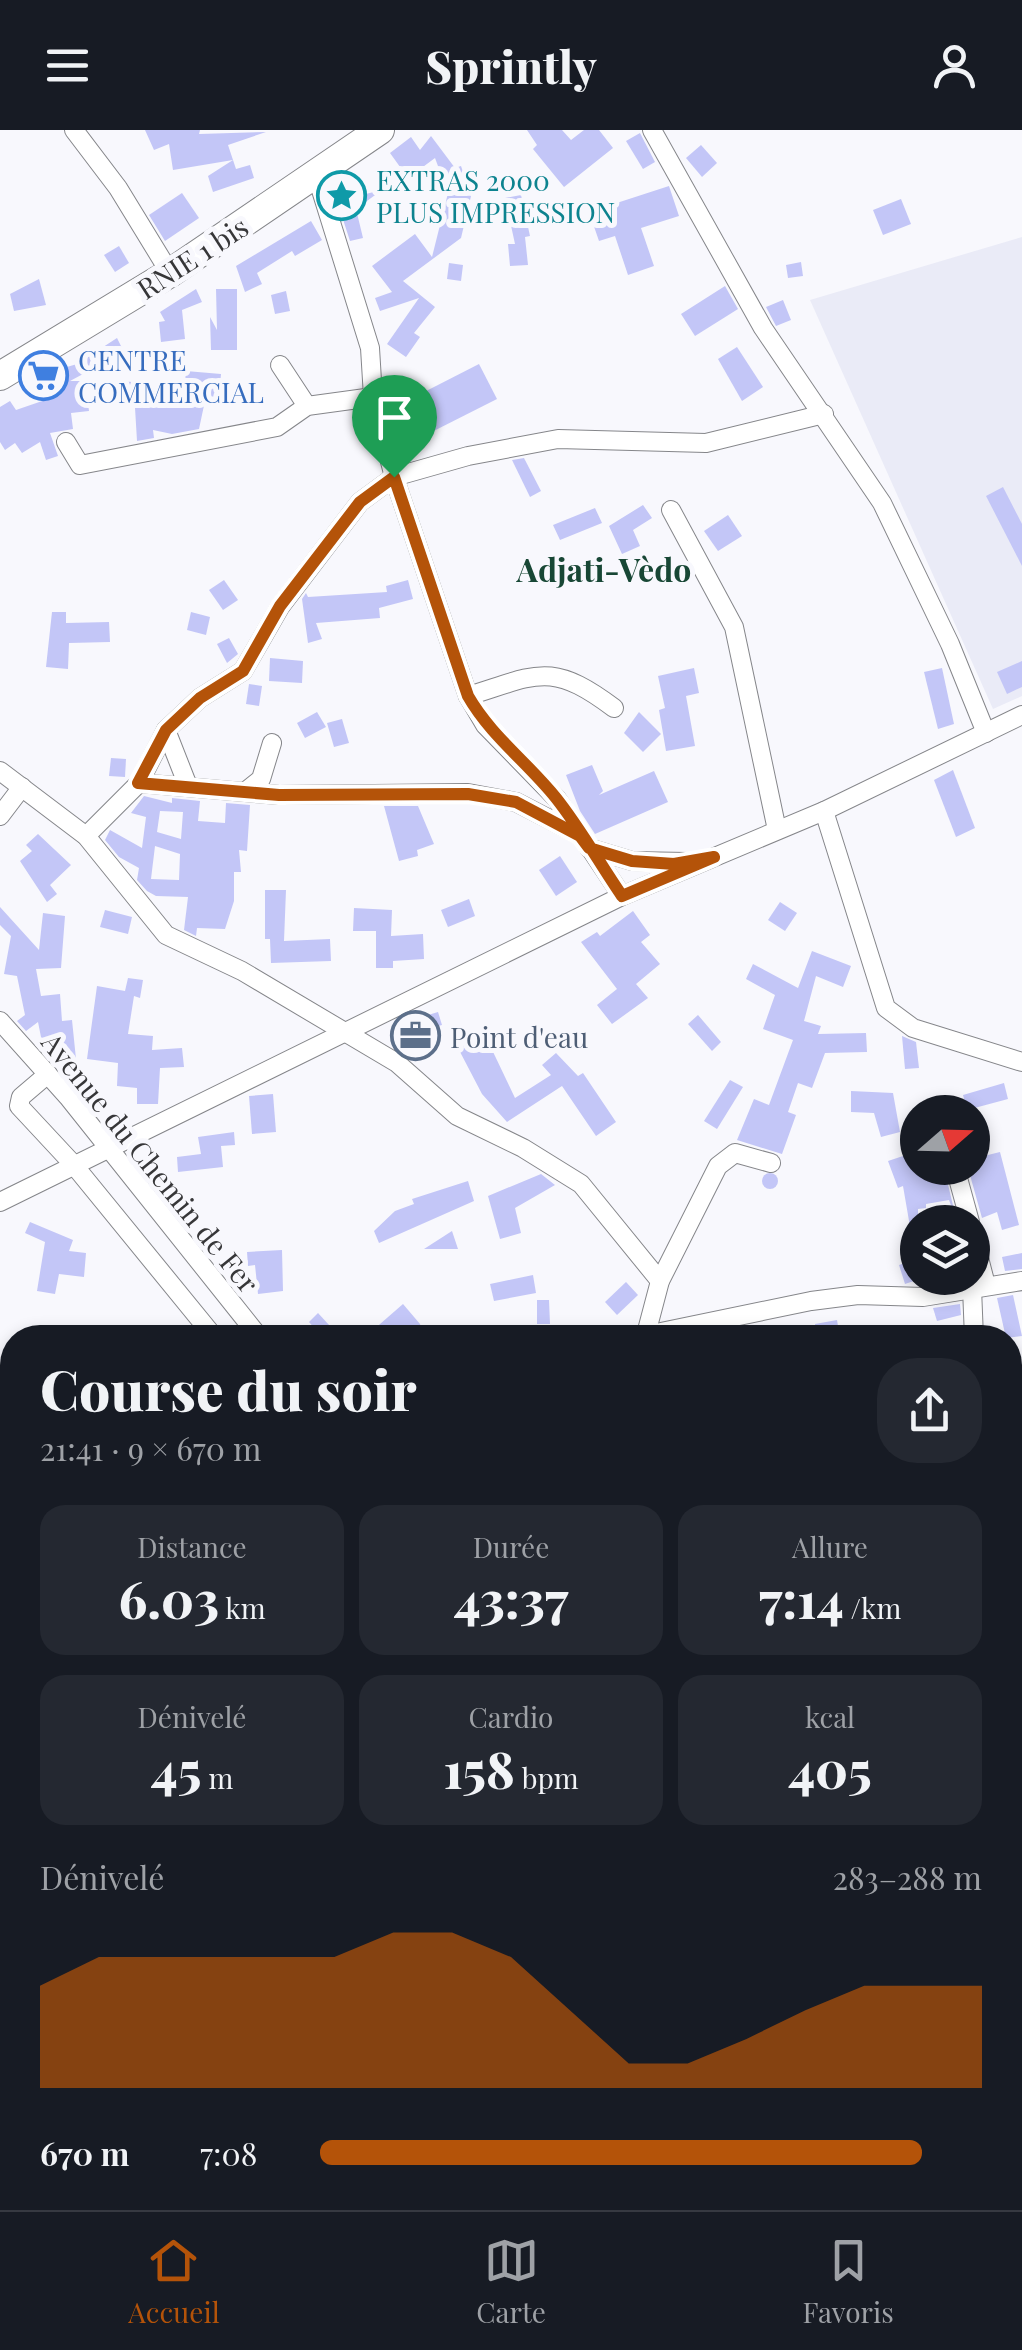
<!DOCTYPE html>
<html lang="fr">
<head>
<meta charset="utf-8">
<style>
  :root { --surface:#171b24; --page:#242831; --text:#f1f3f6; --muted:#9ea1a6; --line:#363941; --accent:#b45309 }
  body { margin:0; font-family:"Playfair Display",serif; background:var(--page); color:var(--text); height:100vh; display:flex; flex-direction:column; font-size:38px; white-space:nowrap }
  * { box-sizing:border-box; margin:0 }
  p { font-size:32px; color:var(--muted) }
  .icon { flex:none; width:55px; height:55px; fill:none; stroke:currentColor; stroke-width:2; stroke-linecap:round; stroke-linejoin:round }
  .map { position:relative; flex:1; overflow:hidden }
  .details { position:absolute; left:0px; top:1195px; width:1022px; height:885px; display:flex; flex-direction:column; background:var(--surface); border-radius:40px 40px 0 0; box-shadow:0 5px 15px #0003 }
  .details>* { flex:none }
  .needle { width:65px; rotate:70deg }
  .buttons { position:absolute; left:900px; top:965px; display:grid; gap:20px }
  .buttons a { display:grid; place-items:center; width:90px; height:90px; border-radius:50%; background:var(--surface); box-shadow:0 5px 15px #0003; font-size:50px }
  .pin { position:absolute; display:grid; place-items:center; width:85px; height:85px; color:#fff; margin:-102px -42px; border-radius:50% 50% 50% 0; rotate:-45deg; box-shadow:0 0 10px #0007 }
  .pin .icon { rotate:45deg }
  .round { display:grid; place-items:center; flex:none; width:105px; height:105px; border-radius:40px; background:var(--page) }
  .headline { display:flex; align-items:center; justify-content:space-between; height:170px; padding:0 40px }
  h1 { font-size:55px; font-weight:800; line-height:75px }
  .stats { display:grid; grid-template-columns:repeat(3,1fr); gap:15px; height:170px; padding:10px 40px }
  .stats div { display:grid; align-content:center; border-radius:25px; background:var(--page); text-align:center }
  .stats b { font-size:50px; font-weight:800 }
  .stats small { font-size:28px; font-weight:400 }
  .stats p { font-size:28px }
  .chart { height:280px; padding:20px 40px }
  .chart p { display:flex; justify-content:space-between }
  .chart svg { width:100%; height:180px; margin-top:10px; fill:var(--accent); opacity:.7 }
  ul { padding:0 40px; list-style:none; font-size:32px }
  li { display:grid; grid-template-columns:160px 120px 1fr; align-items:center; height:75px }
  li i { height:25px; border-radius:12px; background:var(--accent) }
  header { display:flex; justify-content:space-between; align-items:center; height:130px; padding:0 40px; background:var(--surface); font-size:45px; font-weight:800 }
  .dock { display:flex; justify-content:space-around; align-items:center; height:140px; border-top:2px solid var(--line); background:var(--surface); font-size:28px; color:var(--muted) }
  .dock a { display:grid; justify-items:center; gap:5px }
  .dock .active { color:var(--accent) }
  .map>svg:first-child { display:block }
  .built { fill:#eaebf7 }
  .building { fill:#c3c6f7; fill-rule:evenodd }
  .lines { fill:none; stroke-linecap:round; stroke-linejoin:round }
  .minor-casing { stroke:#85868a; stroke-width:20 }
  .primary-casing { stroke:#85868a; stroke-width:30 }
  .minor { stroke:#fff; stroke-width:18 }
  .primary { stroke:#fff; stroke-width:28 }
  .route-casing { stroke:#fff; stroke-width:20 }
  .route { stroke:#b45309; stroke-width:12 }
  .labels { text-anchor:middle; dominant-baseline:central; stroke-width:10; stroke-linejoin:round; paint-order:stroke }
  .culture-label { font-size:28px; fill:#0d838f; stroke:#f8f8fd; text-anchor:start }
  .street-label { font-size:28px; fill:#363638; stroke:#f8f8fd }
  .shop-label { font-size:28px; fill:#366cbe; stroke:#f8f8fd; text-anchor:start }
  .service-label { font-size:28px; fill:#4e5e75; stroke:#f8f8fd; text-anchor:start }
  .quarter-label { font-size:32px; font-weight:bold; fill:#184735; stroke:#f8f8fd }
</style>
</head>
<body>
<header><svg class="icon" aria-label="menu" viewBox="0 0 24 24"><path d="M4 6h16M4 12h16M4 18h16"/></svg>Sprintly<svg class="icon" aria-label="person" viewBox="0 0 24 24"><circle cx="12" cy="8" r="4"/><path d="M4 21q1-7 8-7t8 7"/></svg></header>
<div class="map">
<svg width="1022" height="2080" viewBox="0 0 1022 2080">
  <rect width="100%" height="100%" fill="#f8f8fd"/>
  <path class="built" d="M1022 107V566L993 579 810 170Z"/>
  <g class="building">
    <path d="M145 0H200L199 4 266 2 228 15 233 30 173 40 169 14 154 20Z"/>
    <path d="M527 0H562L571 10 584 0H599L613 18 564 57 533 19 537 15Z"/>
    <path d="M640 3 655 32 643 39 626 11Z"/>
    <path d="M431 6 455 38 461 36 471 66 461 108 403 151 435 177 414 203 420 207 406 227 387 214 419 168 380 181 375 168 392 162 372 136 415 104 432 127 448 63 435 28 408 48 390 23 411 7 420 20Z"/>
    <path d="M701 15 717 33 702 47 686 28Z"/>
    <path d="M233 30 236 39 250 35 254 48 213 62 208 46Z"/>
    <path d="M669 56 679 86 641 98 654 136 628 145 615 106 599 111 589 82Z"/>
    <path d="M382 60 356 79 363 108 350 111 337 71Z"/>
    <path d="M182 63 199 88 165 111 149 85Z"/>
    <path d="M521 65 530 106 525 107 528 135 510 136 508 114H515L505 68Z"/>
    <path d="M901 69 911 94 883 105 873 80Z"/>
    <path d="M311 91 322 110 295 126 292 121 257 143 262 154 245 162 236 136Z"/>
    <path d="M119 116 129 133 115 142 104 125Z"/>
    <path d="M801 132 803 146 788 148 786 135Z"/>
    <path d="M449 133 463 135 461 151 447 149Z"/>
    <path d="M39 149 46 175 14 181 10 164Z"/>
    <path d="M725 156 738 179 695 206 681 184Z"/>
    <path d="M196 159 202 172 182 180 185 209 161 212 159 192 165 191 160 182Z"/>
    <path d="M216 159H237V220H211L210 187 217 200Z"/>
    <path d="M286 161 290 181 275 184 271 165Z"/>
    <path d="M783 170 791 190 776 196 766 177Z"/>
    <path d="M117 208 124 222 70 251H85L89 281 71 283 73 299 50 303 58 326 46 330 40 312 22 323 15 313 5 320 0 312V277L10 271 16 280 48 269 40 245 77 234Z"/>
    <path d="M737 217 763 257 742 271 718 229Z"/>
    <path d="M479 234 497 269 402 317 389 280Z"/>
    <path d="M186 241 221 244 219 267 206 266 199 299 172 304 153 300 154 308 137 311 134 261 185 253Z"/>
    <path d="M118 251 133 252V269H118Z"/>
    <path d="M524 328 541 361 530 367 512 330Z"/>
    <path d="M1003 357 1022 394V436L986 366Z"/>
    <path d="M643 375 652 388 633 400 640 416 622 424 609 396Z"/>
    <path d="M595 378 602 393 560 410 553 395Z"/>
    <path d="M728 385 742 406 718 421 704 401Z"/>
    <path d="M224 450 238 470 223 480 209 460Z"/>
    <path d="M408 450 413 469 379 478 380 488 316 493 322 509 308 513 302 469 306 463 308 467 387 462 386 456Z"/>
    <path d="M52 482H66V493L109 492 110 512 69 513 68 539 46 537Z"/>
    <path d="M191 482 210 487 206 505 187 500Z"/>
    <path d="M229 508 238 524 227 533 217 514Z"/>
    <path d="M270 528 303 531 302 553 269 551Z"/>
    <path d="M1022 531V557L1007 564 997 542Z"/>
    <path d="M694 538 699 563 686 566 695 616 666 621 659 580 665 578 658 546Z"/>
    <path d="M942 538 954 594 938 599 924 542Z"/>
    <path d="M249 554 262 556 259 576 246 574Z"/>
    <path d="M317 582 326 597 305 608 297 593Z"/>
    <path d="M639 582 661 604 643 622 624 603Z"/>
    <path d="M342 589 349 613 334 617 327 593Z"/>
    <path d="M111 628 126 629 125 647 109 646Z"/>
    <path d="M592 635 603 661 599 665 654 641 668 672 595 704 580 681 566 645Z"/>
    <path d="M953 640 975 698 956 707 934 650Z"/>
    <path d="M144 666 172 673V668L200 671 198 691 225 693 226 673 250 675 247 721 239 720 241 742H234V771L225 799 197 798 196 806 184 800 188 767 156 766 147 761 137 750 139 738 119 727 105 710 110 700 142 718 146 687 131 683ZM160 681 183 682 181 709 157 702ZM155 716 180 724 179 750 151 749Z"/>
    <path d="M384 676H418L434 714 417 720 418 726 399 731Z"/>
    <path d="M38 704 71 735 50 755 57 764 47 772 20 731 32 721 26 715Z"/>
    <path d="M560 726 577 752 556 766 539 740Z"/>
    <path d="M265 760H286L284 811 330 809 331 831 271 833 270 809H265Z"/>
    <path d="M469 769 475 786 448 797 441 780Z"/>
    <path d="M780 772 797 783 785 801 768 790Z"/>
    <path d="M0 777 39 820 43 783 65 786 61 838 36 839 41 866 60 864 62 891 72 890 76 929 52 926 55 909 42 912 38 892 26 901 17 891 25 885 17 846 4 844 11 806 0 795Z"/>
    <path d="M354 778 392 780 391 806 423 804 424 829 393 831V838H376V801H353Z"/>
    <path d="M105 780 132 787 128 804 100 797Z"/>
    <path d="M633 781 650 805 641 812 660 834 636 854 648 868 612 894 597 875 617 859 581 812 597 802 600 806Z"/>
    <path d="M812 821 851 836 843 857 816 846 804 891 821 896 818 904 866 903 867 922 825 923 812 958 798 953 788 982 796 985 782 1024 737 1010 754 969 769 975 793 910 763 899 775 865 746 849 753 834 798 858Z"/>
    <path d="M128 848 143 850 140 868 134 866 128 904 153 906 152 920 182 918 184 937 160 938 158 974H137V958L117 956 118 933 87 929 97 856 125 861Z"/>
    <path d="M438 882 442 895 419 901 415 889Z"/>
    <path d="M698 885 721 912 712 921 688 894Z"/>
    <path d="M485 905 515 968 551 945 542 935 556 923 578 946 583 943 616 992 596 1006 562 956 507 992 482 964 458 918Z"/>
    <path d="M902 906 916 912 919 938 905 939Z"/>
    <path d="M730 950 743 957 717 999 704 991Z"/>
    <path d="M1004 953 1008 969 967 980 963 965Z"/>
    <path d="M851 961 893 963 900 1002 881 1007 874 983 851 982Z"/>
    <path d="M273 964 276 1002 252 1004 249 966Z"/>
    <path d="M234 1002 235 1015 221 1016 223 1037 178 1042 177 1027 201 1024 198 1007Z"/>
    <path d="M918 1021V1038H944L957 1092 949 1070 926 1074V1078L918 1079V1114H913L903 1056 898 1058 888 1031Z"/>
    <path d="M1000 1022 1019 1095 1002 1100 997 1082 982 1088 968 1038H972V1029Z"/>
    <circle cx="770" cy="1051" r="8"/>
    <path d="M541 1044 555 1055 515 1078 521 1103 500 1109 488 1066Z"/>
    <path d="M468 1051 474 1071 379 1113 374 1101 395 1081 414 1074 412 1069Z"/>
    <path d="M30 1092 73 1110 69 1121 86 1123 84 1147 59 1144 55 1164 37 1161 45 1112 25 1103Z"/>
    <path d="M452 1101 458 1119H424Z"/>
    <path d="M282 1120 283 1161 258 1164 255 1135 248 1136 247 1122Z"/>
    <path d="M1022 1123V1139L1005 1141 1002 1127Z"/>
    <path d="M911 1131 917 1150 905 1154 899 1135Z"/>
    <path d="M533 1145 536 1163 494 1171 490 1154Z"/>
    <path d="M626 1152 638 1165 617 1185 605 1172Z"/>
    <path d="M1013 1165 1022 1206 1006 1208 997 1168Z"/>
    <path d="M537 1170H549L550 1194H537Z"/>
    <path d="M403 1174 420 1194 424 1208H364Z"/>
    <path d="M960 1174 961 1185 937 1191 933 1178Z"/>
    <path d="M318 1183 341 1208H323L309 1192Z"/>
    <path d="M837 1190 840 1208H817L815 1194Z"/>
    <path d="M1010 1317H1014L1022 1346V1418L1010 1422Z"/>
    <path d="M105 2068H125L124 2080H103Z"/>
    <path d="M639 2068H662L658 2080H636Z"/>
    <path d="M875 2068H907L937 2080H870Z"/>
  </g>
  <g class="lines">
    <defs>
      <g id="minor">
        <path d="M74 0 118 58 170 143"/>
        <path d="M652 0 763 198 882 373 950 514 986 603"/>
        <path d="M316 44 370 218 373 267 394 347 468 566 485 595 557 669 622 766"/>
        <path d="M280 235 307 276"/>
        <path d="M66 312 80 335 277 297 307 276 373 267"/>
        <path d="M671 380 734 497 777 700"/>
        <path d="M468 566C537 545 550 530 614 578"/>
        <path d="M166 600 188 656"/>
        <path d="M0 641 86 706 166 805 242 841 397 933 457 986 523 1018 581 1054 660 1151"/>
        <path d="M139 653 279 665 468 663 516 672 580 705"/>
        <path d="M246 661 261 649 272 613"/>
        <path d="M824 681 886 878 913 898 1022 932"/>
        <path d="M0 686 22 657"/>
        <path d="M86 706 139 653 166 600 200 568 243 541 280 477 360 372 394 347 468 326 558 309 706 313 824 284"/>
        <path d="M589 718 632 731 687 732"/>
        <path d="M0 891 68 967 260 1208"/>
        <path d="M48 944 21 967 19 976 73 1034 215 1208"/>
        <path d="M956 1041 970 1092"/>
        <path d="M0 1072 622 766 824 681 1022 585"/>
        <path d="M972 1101 986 1155"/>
        <path d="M972 1158 974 1208"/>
        <path d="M632 1208 811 1171 858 1165 923 1167 1022 1151"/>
        <path d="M651 1208 646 1204 660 1151 718 1036 735 1023 771 1033"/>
        <path d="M1010 1267 1022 1258"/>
        <path d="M0 1372 12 1371"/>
        <path d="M0 1398 12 1406"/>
        <path d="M1010 1439 1022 1447"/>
        <path d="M1010 1977 1022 1981"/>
        <path d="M1010 2058 1022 2067"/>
        <path d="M140 2080 142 2068"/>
        <path d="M261 2080 266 2068"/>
        <path d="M761 2080 762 2068"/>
      </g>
      <path id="primary" d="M0 246 170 143 380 0"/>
    </defs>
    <use href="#minor" class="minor-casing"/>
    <use href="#primary" class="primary-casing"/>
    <use href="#minor" class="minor"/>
    <use href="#primary" class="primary"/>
  </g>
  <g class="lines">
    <defs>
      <path id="route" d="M394 347 360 372 280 476 243 541 200 568 166 600 138 653 279 665 468 664 516 672 580 706 589 718 632 731 674 734 714 727 622 766C600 734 580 698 556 668 527 632 491 606 468 566L394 347"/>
    </defs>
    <use href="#route" class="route-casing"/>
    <use href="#route" class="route"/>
  </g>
  <defs>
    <symbol id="sight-ring" viewBox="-11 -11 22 22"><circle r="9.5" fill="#f8f8fd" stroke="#0f9aa8" stroke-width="1.5"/><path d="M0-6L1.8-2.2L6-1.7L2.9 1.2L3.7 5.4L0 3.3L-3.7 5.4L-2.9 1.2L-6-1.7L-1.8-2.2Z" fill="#0f9aa8"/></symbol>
    <symbol id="supermarket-ring" viewBox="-11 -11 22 22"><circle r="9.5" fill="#f8f8fd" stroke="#3f7fe0" stroke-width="1.5"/><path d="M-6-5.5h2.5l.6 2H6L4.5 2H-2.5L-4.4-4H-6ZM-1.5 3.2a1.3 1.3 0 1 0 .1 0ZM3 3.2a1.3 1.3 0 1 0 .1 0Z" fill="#3f7fe0"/></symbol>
    <symbol id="office-ring" viewBox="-11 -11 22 22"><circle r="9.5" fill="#f8f8fd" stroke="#5c6f8a" stroke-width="1.5"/><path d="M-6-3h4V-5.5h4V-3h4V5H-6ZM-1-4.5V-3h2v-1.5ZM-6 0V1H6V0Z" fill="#5c6f8a"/></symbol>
  </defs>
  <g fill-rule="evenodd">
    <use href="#sight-ring" x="314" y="38" width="55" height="55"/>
    <use href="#supermarket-ring" x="16" y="218" width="55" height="55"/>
    <use href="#office-ring" x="388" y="878" width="55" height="55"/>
  </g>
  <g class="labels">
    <g class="culture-label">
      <text x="376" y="49">EXTRAS 2000<tspan x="376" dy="32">PLUS IMPRESSION</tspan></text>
    </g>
    <g class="street-label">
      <text transform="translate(192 127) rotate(-33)">RNIE 1 bis</text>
      <text transform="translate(151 1032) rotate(51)">Avenue du Chemin de Fer</text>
    </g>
    <g class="shop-label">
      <text x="78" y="229">CENTRE<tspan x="78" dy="32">COMMERCIAL</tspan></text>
    </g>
    <g class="service-label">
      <text x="450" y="906">Point d'eau</text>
    </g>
    <g class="quarter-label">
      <text x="604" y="438">Adjati-Vèdo</text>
    </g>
  </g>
</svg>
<div class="buttons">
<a><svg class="needle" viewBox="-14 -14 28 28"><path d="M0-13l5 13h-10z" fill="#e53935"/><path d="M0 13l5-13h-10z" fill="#9ea1a6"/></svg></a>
<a><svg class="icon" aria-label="layers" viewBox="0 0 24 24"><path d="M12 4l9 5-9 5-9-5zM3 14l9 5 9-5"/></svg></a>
</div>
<div class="pin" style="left:394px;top:347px;background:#1e9e55"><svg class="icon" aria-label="arrive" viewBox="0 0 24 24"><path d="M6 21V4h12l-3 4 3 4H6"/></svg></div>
<section class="details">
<div class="headline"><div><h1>Course du soir</h1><p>21:41 · 9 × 670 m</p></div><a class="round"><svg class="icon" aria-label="share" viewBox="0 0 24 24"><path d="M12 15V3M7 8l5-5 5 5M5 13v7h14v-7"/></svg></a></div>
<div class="stats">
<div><p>Distance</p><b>6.03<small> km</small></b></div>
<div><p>Durée</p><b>43:37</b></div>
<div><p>Allure</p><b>7:14<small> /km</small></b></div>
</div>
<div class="stats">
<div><p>Dénivelé</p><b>45<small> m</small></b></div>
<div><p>Cardio</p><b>158<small> bpm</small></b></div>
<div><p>kcal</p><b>405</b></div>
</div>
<div class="chart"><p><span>Dénivelé</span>283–288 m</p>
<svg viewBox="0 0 160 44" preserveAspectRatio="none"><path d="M0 44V19L10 12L20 12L30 12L40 12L50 12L60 6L70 6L80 12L90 25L100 38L110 38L120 32L130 25L140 19L150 19L160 19V44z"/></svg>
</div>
<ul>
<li><b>670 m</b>7:08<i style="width:91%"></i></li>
</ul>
</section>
</div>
<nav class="dock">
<a class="active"><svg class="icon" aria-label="home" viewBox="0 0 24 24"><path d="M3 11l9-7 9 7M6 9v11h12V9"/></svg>Accueil</a>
<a><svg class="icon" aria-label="map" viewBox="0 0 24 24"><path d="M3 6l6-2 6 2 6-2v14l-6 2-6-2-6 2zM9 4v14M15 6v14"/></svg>Carte</a>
<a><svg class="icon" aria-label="saved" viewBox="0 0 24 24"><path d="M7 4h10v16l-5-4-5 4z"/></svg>Favoris</a>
</nav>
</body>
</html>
